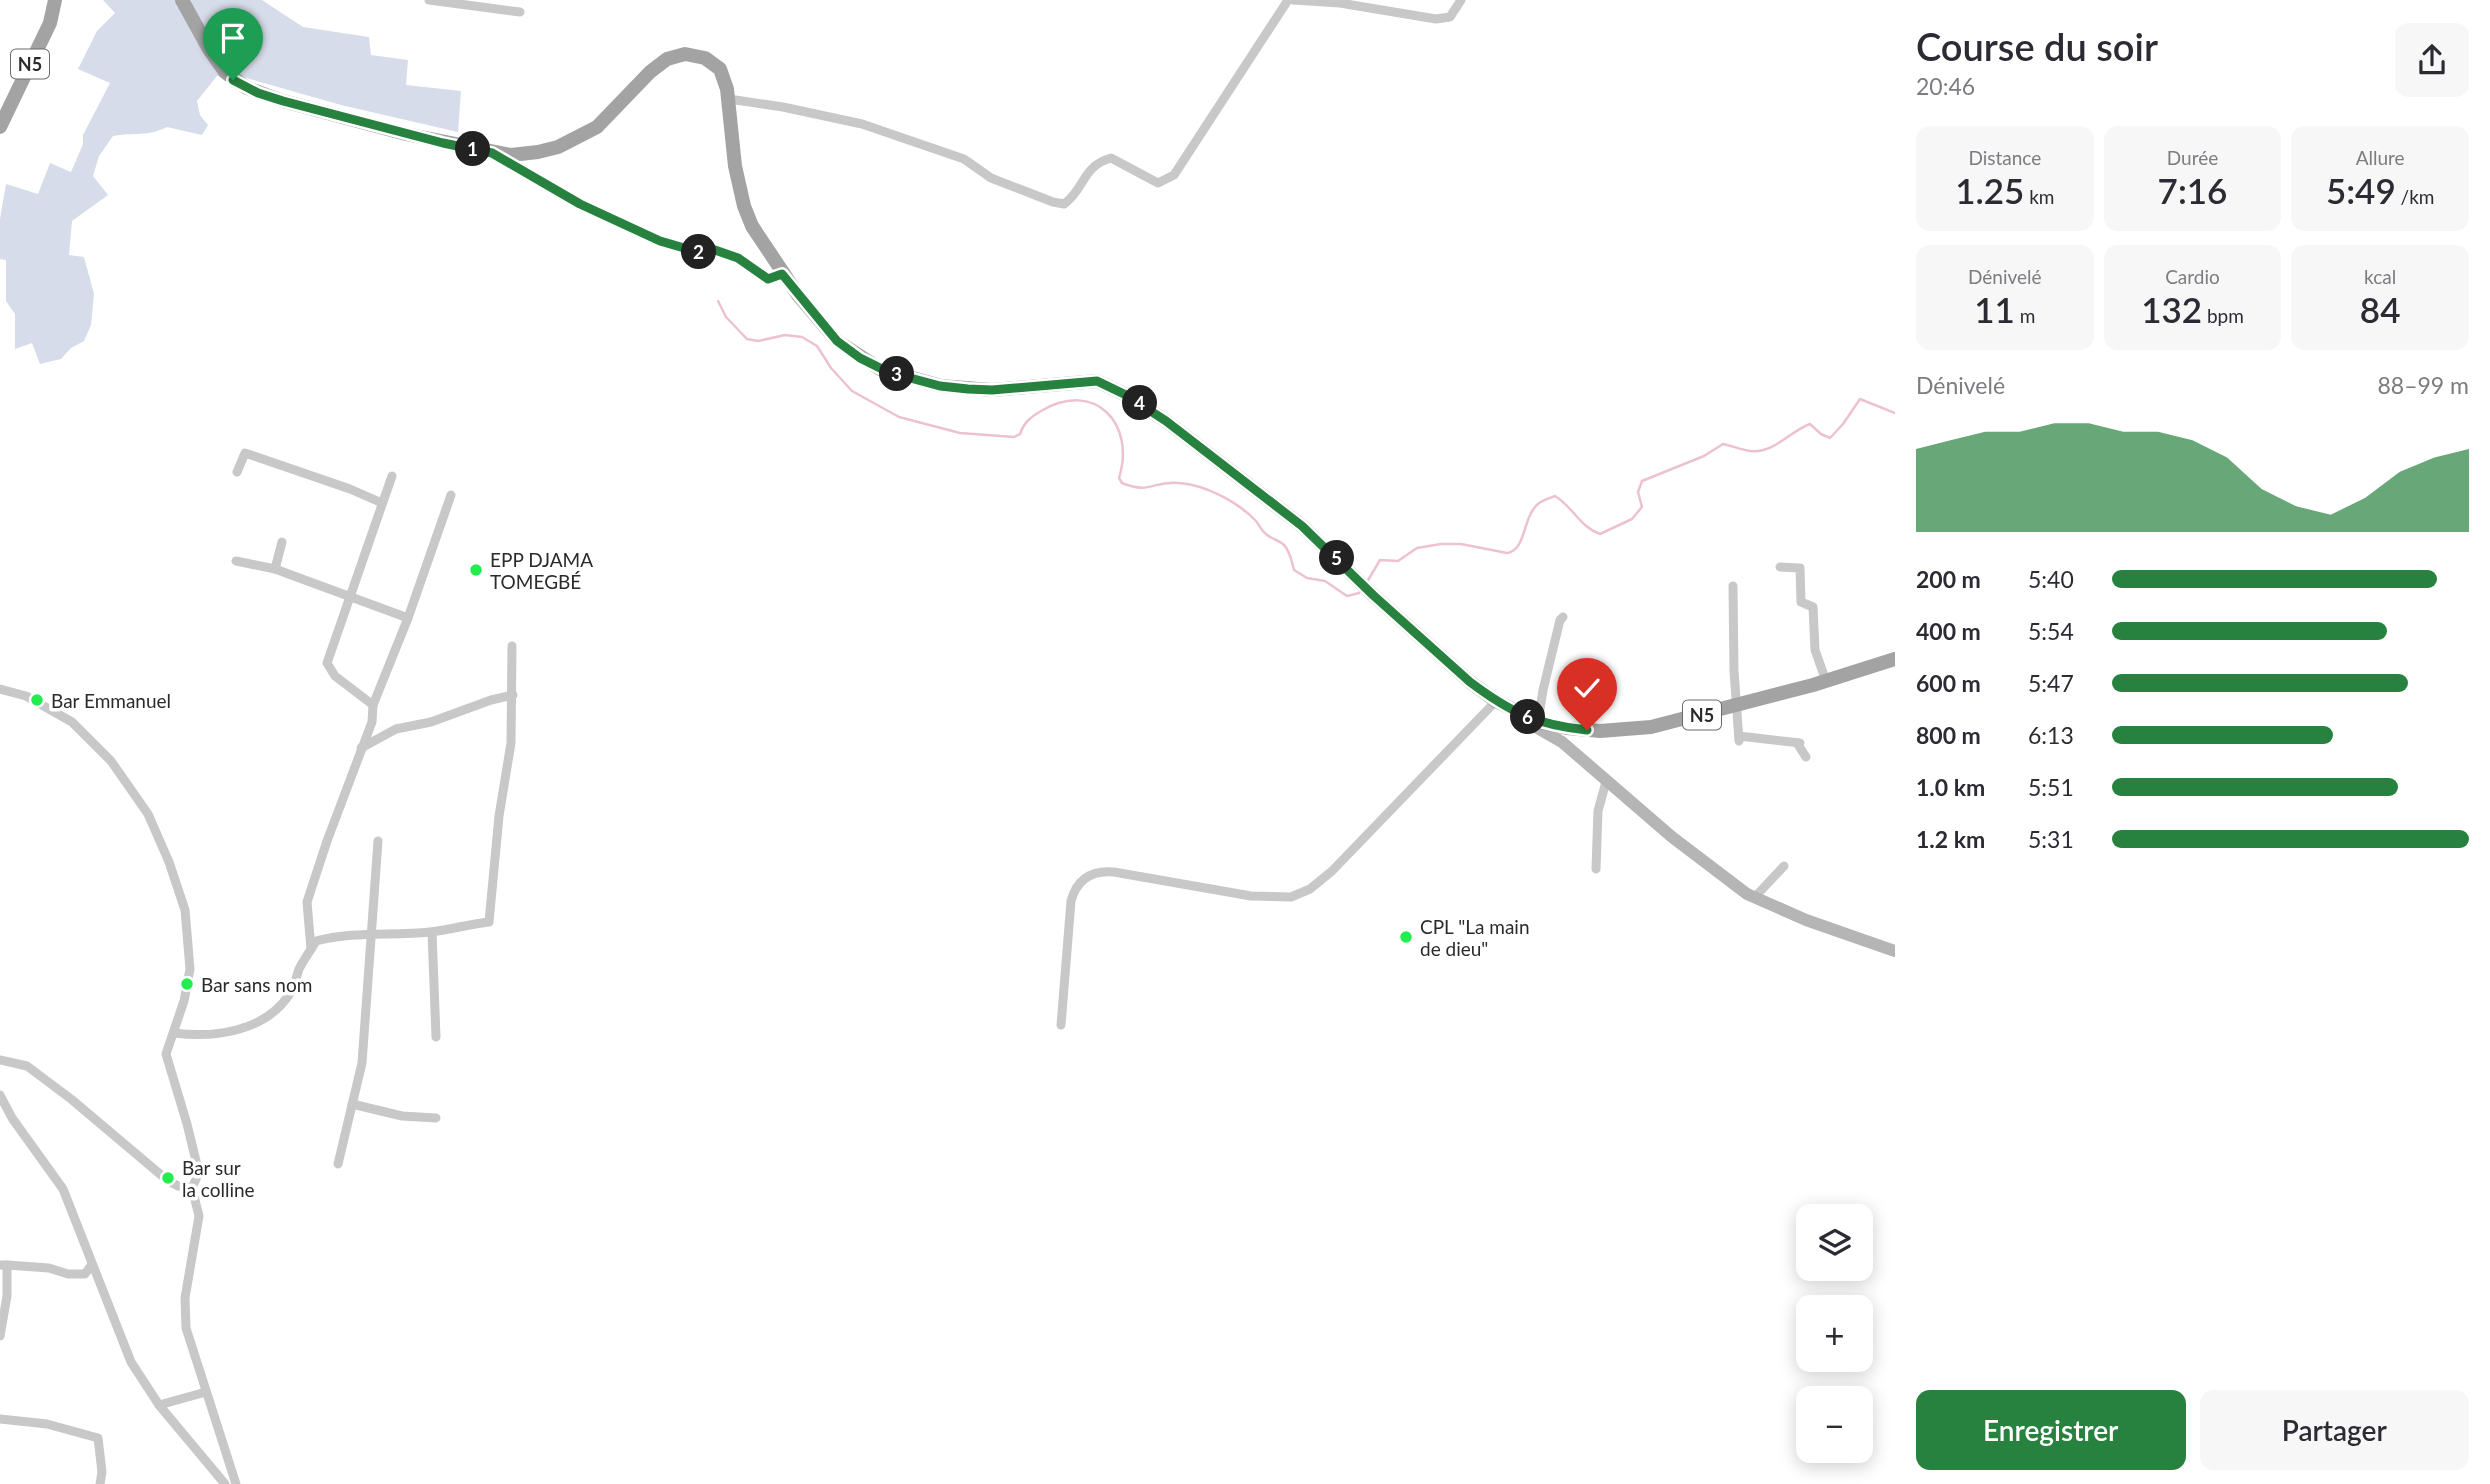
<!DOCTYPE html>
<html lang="fr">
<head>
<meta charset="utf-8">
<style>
  :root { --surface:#fff; --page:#f7f7f7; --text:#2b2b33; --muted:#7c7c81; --accent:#27823f }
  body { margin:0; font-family:Lato,sans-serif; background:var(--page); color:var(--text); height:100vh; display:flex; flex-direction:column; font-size:26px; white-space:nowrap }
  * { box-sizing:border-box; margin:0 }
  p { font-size:23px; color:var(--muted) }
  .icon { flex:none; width:38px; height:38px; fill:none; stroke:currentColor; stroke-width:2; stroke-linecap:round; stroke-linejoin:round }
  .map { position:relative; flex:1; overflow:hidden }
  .sheet { display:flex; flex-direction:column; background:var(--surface); width:595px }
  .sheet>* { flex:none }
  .tools { position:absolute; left:1796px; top:1204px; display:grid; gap:14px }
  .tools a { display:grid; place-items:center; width:77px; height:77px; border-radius:14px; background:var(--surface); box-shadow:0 4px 18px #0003; font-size:35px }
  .pin { position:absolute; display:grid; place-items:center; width:60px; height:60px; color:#fff; margin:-72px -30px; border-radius:50% 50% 50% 0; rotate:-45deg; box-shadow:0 0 7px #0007 }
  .pin .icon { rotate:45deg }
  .km { position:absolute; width:35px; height:35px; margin:-18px; border-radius:50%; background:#222; color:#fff; font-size:19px; line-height:35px; text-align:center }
  .round { display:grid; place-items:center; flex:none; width:74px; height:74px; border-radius:14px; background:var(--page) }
  .head { display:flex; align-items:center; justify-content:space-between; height:119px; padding:0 21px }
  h1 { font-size:38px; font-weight:600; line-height:52px }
  .stats { display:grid; grid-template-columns:repeat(3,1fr); gap:10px; height:119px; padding:7px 21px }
  .stats div { display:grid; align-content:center; border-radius:14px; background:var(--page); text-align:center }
  .stats b { font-size:35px; font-weight:600 }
  .stats small { font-size:19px; font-weight:400 }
  .stats p { font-size:19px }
  .chart { height:196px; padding:14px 21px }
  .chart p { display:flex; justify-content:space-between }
  .chart svg { width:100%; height:126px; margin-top:7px; fill:var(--accent); opacity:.7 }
  .primary-button { display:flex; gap:14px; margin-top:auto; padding:14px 21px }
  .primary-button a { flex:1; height:80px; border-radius:14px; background:var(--accent); color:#fff; font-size:28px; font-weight:600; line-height:80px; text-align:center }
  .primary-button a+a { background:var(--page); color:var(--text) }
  ul { padding:0 21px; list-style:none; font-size:23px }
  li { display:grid; grid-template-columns:112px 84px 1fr; align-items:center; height:52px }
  li i { height:18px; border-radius:9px; background:var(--accent) }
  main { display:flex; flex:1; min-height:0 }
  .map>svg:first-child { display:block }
  .green { fill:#d7dcea }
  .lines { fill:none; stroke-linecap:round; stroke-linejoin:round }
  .stream { stroke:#ecc2d0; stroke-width:2.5 }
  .street { stroke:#c8c8c8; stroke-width:9 }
  .secondary { stroke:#b5b5b5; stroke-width:12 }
  .primary { stroke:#a3a3a3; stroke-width:14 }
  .route-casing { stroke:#fff; stroke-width:14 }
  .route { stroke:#27823f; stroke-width:9 }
  .poi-dot { fill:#23ec4e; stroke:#fff; stroke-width:2.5 }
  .labels { text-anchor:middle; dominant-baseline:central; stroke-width:7; stroke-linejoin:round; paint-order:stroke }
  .shield { fill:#fff; stroke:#6b6b6b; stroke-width:2 }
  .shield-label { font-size:18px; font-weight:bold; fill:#2b2b2b }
  .poi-label { font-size:19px; fill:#2b2b2b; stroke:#fff; text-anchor:start }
</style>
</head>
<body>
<main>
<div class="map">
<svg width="1895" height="1484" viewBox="0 0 1895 1484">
  <rect width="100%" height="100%" fill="#fff"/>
  <path class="green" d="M103 0H262L303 27 369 37 371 55 408 60 406 85 461 91 458 132 341 105 246 78 217 76 197 101 200 115 208 125 202 135 167 127C147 137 135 132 113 136L99 156 93 176 108 195 72 221 69 255 84 257 94 294 91 325 84 341 71 348 61 359 40 364 32 343 15 349V314L6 301V260L0 259V219L6 184 38 194 50 163 71 172 83 144V135L110 83 78 69 97 31 115 13Z"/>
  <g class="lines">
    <g class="stream">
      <path d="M718 301 726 317 747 339 758 341 785 335 802 337 817 346 831 368 852 391 899 417 960 433 1014 437 1020 434C1024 422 1031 417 1041 411 1095 379 1136 424 1119 478L1122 483C1151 495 1153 480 1179 483 1206 485 1238 502 1256 521 1259 525 1262 531 1266 534 1271 539 1279 540 1284 545 1290 551 1292 562 1294 570L1307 578 1325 581 1347 596 1359 593 1361 590"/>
      <path d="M1367 582 1380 560 1398 561 1417 548 1441 544H1461L1507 553C1527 550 1522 516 1539 503 1543 500 1550 498 1555 496 1573 507 1580 527 1600 534L1632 519 1642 507 1638 492 1642 481 1704 456 1723 444C1732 446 1742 450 1750 451 1774 454 1790 431 1810 424L1821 434 1830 438 1843 424 1860 399 1895 413"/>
    </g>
    <g class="street">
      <path d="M429 0 520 12"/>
      <path d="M1293 0 1340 3 1436 19 1450 17 1461 0"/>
      <path d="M729 99 783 107 862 124 964 159 991 178 1053 202 1064 204C1085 189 1082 166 1111 158L1158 183 1174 175 1288 0"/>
      <path d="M496 156C562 196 630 234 705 254L712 249 738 258 768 279 782 274"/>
      <path d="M237 472 245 453 350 489 382 503"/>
      <path d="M282 542 275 569 408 618"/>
      <path d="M236 561 275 569"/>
      <path d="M1780 567 1800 568 1801 602 1813 607 1815 650 1826 681"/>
      <path d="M1733 586 1734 671 1739 741"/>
      <path d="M0 689 26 696 72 722 111 761 148 814 169 862 185 910 190 969 184 1001 166 1054 187 1124 197 1165V1177L192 1188 199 1216 185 1298 186 1328 236 1484"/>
      <path d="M373 705 335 676 327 663 392 476"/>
      <path d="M1538 722 1543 690 1560 620 1563 617"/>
      <path d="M1739 736 1800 743"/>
      <path d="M1797 743 1806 757"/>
      <path d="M361 748 396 729 431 722 491 700 513 695"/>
      <path d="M1596 869 1598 811 1606 782"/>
      <path d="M1754 898 1784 866"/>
      <path d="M432 932 436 1037"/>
      <path d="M311 949 307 902 327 841 372 722 373 705 408 618 451 495"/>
      <path d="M1061 1025 1071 901C1077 879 1092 870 1114 872L1251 896 1291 897 1310 889 1332 871 1496 701"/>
      <path d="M174 1033C214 1038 264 1032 289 995 294 988 296 978 299 969 304 959 311 950 316 941 353 931 392 936 430 932 450 930 469 924 489 922L499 816 511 743 512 646"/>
      <path d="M0 1060 27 1066 71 1099 167 1180 178 1186 192 1188"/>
      <path d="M0 1095 12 1118 63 1189 131 1362 159 1405 225 1484"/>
      <path d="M352 1104 402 1116 436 1118"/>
      <path d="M338 1164 362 1063 378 841"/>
      <path d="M0 1265H7V1296L0 1336"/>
      <path d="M7 1265 49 1268 68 1274H85L92 1264"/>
      <path d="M159 1405 206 1392"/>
      <path d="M0 1419 47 1424 98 1438 102 1472 100 1484"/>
    </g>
    <path class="secondary" d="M1527 722 1562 742 1672 837 1747 894 1806 920 1895 951"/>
    <g class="primary">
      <path d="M182 0 209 49 225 72 247 88 283 101 406 134 511 155 538 152 558 147 597 127 650 72 667 59 685 54 705 58 720 69 727 89 735 166 744 206 752 226 798 295 837 341 880 369 941 386 992 390 1097 381 1126 395 1166 421 1302 526 1373 595 1470 682 1496 701 1538 722 1567 728 1600 731 1651 727 1813 685 1895 659"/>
      <path d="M0 127 50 23 55 0"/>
    </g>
  </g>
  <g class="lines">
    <defs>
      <path id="route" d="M233 80 258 93 283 101 443 143 492 153 580 204 660 241 705 254 712 249 738 258 768 279 782 274 837 341 860 358 888 372 940 386 968 389 992 390 1097 381 1126 395 1166 421 1302 526 1373 595 1470 682C1510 712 1536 725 1587 730"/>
    </defs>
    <use href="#route" class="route-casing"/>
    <use href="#route" class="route"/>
  </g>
  <g class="poi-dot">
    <circle cx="476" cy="570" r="7"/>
    <circle cx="37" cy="700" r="7"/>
    <circle cx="1406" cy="937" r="7"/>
    <circle cx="187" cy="984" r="7"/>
    <circle cx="168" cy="1178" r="7"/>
  </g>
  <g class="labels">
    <g class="shield">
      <rect x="11" y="49.5" width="38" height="29" rx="5"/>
      <rect x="1683" y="700.5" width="38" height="29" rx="5"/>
    </g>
    <g class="shield-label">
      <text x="30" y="64">N5</text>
      <text x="1702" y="715">N5</text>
    </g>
    <g class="poi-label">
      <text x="490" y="559">EPP DJAMA<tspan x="490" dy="22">TOMEGBÉ</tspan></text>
      <text x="51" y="700">Bar Emmanuel</text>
      <text x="1420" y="926">CPL "La main<tspan x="1420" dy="22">de dieu"</tspan></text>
      <text x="201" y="984">Bar sans nom</text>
      <text x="182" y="1167">Bar sur<tspan x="182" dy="22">la colline</tspan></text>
    </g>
  </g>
</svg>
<div class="tools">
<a><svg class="icon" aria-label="layers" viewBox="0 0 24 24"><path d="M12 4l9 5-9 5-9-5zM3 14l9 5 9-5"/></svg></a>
<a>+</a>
<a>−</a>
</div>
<div class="pin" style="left:233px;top:80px;background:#1e9e55"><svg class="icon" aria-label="arrive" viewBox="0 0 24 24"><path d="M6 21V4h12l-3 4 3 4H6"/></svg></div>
<div class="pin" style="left:1587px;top:730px;background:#d93025"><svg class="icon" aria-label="check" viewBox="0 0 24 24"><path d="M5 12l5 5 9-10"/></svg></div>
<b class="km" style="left:473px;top:149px">1</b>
<b class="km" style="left:699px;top:252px">2</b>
<b class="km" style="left:897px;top:374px">3</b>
<b class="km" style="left:1140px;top:403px">4</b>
<b class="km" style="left:1337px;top:558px">5</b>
<b class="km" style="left:1528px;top:717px">6</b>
</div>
<section class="sheet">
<div class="head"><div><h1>Course du soir</h1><p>20:46</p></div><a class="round"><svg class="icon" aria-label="share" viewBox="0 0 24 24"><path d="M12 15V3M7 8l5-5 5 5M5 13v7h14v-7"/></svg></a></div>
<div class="stats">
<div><p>Distance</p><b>1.25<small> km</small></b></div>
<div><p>Durée</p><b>7:16</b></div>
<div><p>Allure</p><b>5:49<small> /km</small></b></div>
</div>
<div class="stats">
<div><p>Dénivelé</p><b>11<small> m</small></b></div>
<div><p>Cardio</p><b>132<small> bpm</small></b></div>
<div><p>kcal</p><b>84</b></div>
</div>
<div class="chart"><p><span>Dénivelé</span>88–99 m</p>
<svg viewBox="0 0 160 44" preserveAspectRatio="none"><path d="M0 44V15L10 12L20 9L30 9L40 6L50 6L60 9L70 9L80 12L90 18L100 29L110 35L120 38L130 32L140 23L150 18L160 15V44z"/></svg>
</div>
<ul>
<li><b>200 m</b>5:40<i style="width:91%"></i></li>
<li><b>400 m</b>5:54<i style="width:77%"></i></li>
<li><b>600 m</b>5:47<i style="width:83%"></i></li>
<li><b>800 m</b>6:13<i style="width:62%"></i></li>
<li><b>1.0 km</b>5:51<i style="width:80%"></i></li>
<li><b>1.2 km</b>5:31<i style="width:100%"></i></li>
</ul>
<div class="primary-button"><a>Enregistrer</a><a>Partager</a></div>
</section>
</main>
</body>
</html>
